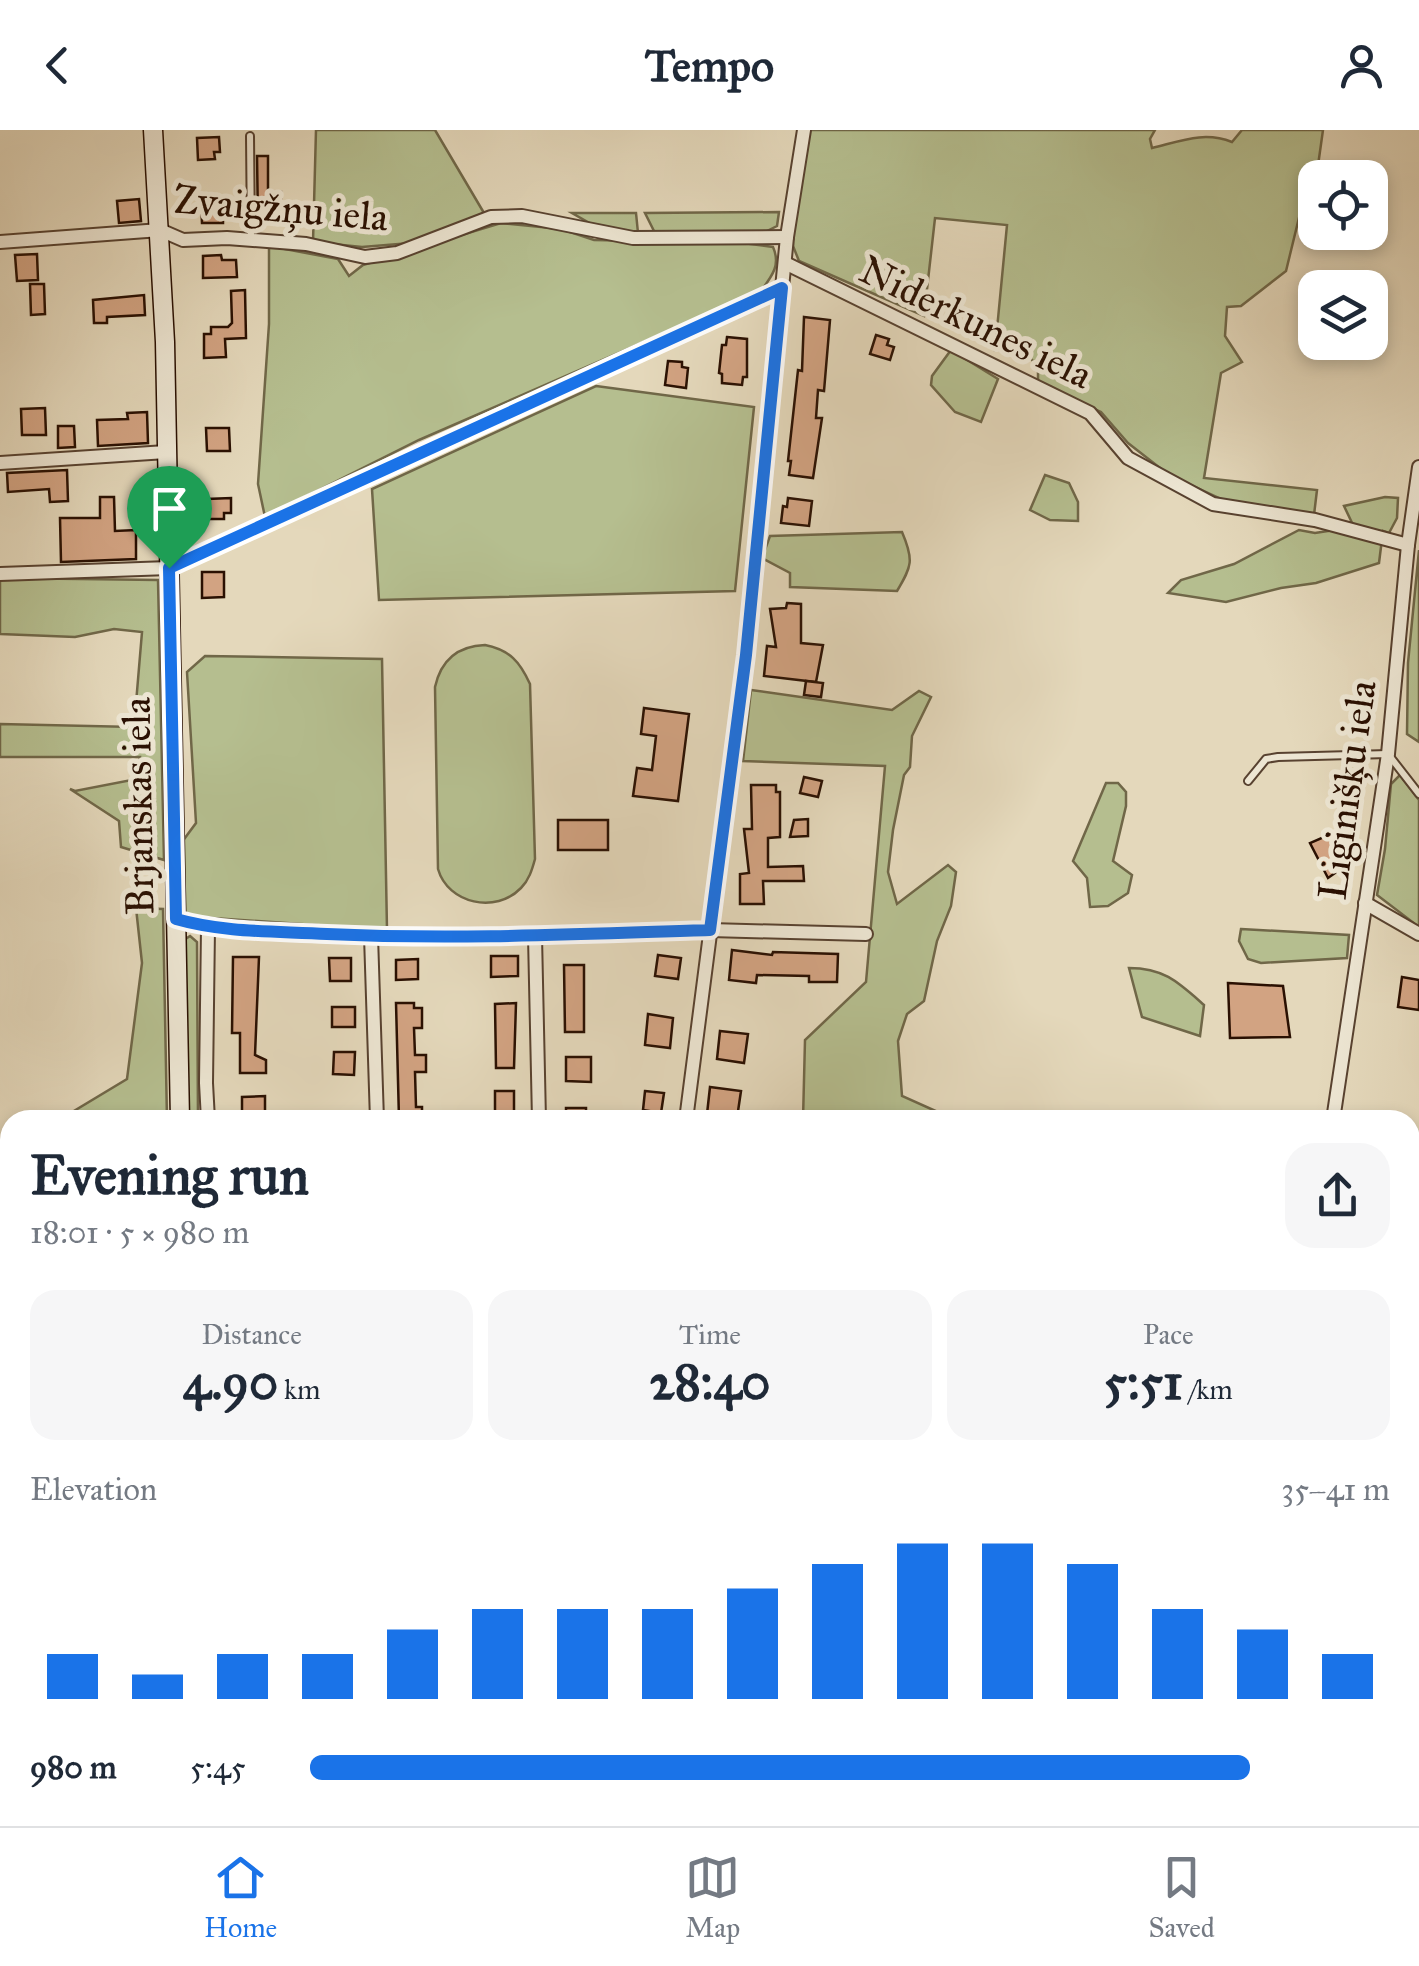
<!DOCTYPE html>
<html lang="en">
<head>
<meta charset="utf-8">
<style>
  :root { --surface:#fff; --page:#f6f6f7; --text:#1f2937; --muted:#747a83; --line:#e0e1e3; --accent:#1a73e8 }
  body { margin:0; font-family:"IM FELL Great Primer",serif; background:var(--page); color:var(--text); height:100vh; display:flex; flex-direction:column; font-size:38px; white-space:nowrap }
  * { box-sizing:border-box; margin:0 }
  p { font-size:32px; color:var(--muted) }
  .icon { flex:none; width:55px; height:55px; fill:none; stroke:currentColor; stroke-width:2; stroke-linecap:round; stroke-linejoin:round }
  .map { position:relative; flex:1; overflow:hidden }
  .side { position:absolute; left:0px; top:980px; width:1420px; height:718px; display:flex; flex-direction:column; background:var(--surface); border-radius:30px 30px 0 0; box-shadow:0 5px 15px #0003 }
  .side>* { flex:none }
  .buttons { position:absolute; left:1298px; top:30px; display:grid; gap:20px }
  .buttons a { display:grid; place-items:center; width:90px; height:90px; border-radius:20px; background:var(--surface); box-shadow:0 5px 15px #0003; font-size:50px }
  .pin { position:absolute; display:grid; place-items:center; width:85px; height:85px; color:#fff; margin:-102px -42px; border-radius:50% 50% 50% 0; rotate:-45deg; box-shadow:0 0 10px #0007 }
  .pin .icon { rotate:45deg }
  .round { display:grid; place-items:center; flex:none; width:105px; height:105px; border-radius:30px; background:var(--page) }
  .head { display:flex; align-items:center; justify-content:space-between; height:170px; padding:0 30px }
  h1 { font-size:55px; font-weight:700; line-height:75px }
  .metrics { display:grid; grid-template-columns:repeat(3,1fr); gap:15px; height:170px; padding:10px 30px }
  .metrics div { display:grid; align-content:center; border-radius:25px; background:var(--page); text-align:center }
  .metrics b { font-size:50px; font-weight:700 }
  .metrics small { font-size:28px; font-weight:400 }
  .metrics p { font-size:28px }
  .chart { height:280px; padding:20px 30px }
  .chart p { display:flex; justify-content:space-between }
  .chart svg { width:100%; height:180px; margin-top:10px; stroke:var(--accent); stroke-width:6 }
  ul { padding:0 30px; list-style:none; font-size:32px }
  li { display:grid; grid-template-columns:160px 120px 1fr; align-items:center; height:75px }
  li i { height:25px; border-radius:12px; background:var(--accent) }
  header { display:flex; justify-content:space-between; align-items:center; height:130px; padding:0 30px; background:var(--surface); font-size:45px; font-weight:700 }
  .tabs { display:flex; justify-content:space-around; align-items:center; height:140px; border-top:2px solid var(--line); background:var(--surface); font-size:28px; color:var(--muted) }
  .tabs a { display:grid; justify-items:center; gap:5px }
  .tabs .on { color:var(--accent) }
  .map>svg:first-child { display:block }
  .green { fill:#b5be8f; stroke:#706748; stroke-width:2.5 }
  .lines { fill:none; stroke-linecap:round; stroke-linejoin:round }
  .stream { stroke:#6a756c; stroke-width:5 }
  .building { fill:#d2a382; stroke:#2a1002; stroke-width:2.5 }
  .service-casing { stroke:#584230; stroke-width:10 }
  .minor-casing { stroke:#584230; stroke-width:16 }
  .secondary-casing { stroke:#2a1002; stroke-width:21 }
  .path { stroke:#2a1002; stroke-width:2.5; stroke-dasharray:8 5; stroke-linecap:butt }
  .service { stroke:#ede6d3; stroke-width:6 }
  .minor { stroke:#ede6d3; stroke-width:12 }
  .secondary { stroke:#ede6d3; stroke-width:18 }
  .route-casing { stroke:#fff; stroke-width:20 }
  .route { stroke:#1a73e8; stroke-width:12 }
  .labels { text-anchor:middle; dominant-baseline:central; stroke-width:10; stroke-linejoin:round; paint-order:stroke }
  .street-label { font-size:40px; fill:#2a1002; stroke:#ede6d3 }
</style>
</head>
<body>
<header><svg class="icon" aria-label="back" viewBox="0 0 24 24"><path d="M15 5l-7 7 7 7"/></svg>Tempo<svg class="icon" aria-label="person" viewBox="0 0 24 24"><circle cx="12" cy="8" r="4"/><path d="M4 21q1-7 8-7t8 7"/></svg></header>
<div class="map">
<svg width="1419" height="1696" viewBox="0 0 1419 1696">
  <rect width="100%" height="100%" fill="#e4d8bb"/>
  <filter id="stains"><feTurbulence type="fractalNoise" baseFrequency=".002" numOctaves="4"/><feColorMatrix values="0 0 0 0 .2 0 0 0 0 .09 0 0 0 0 .02 0 0 0 .5 -.17"/></filter>
  <radialGradient id="worn" r=".72"><stop offset=".6" stop-color="#630" stop-opacity="0"/><stop offset="1" stop-color="#630" stop-opacity=".3"/></radialGradient>
  <g class="green">
    <path d="M316 0H435L484 83 411 113 362 117 313 112Z"/>
    <path d="M810 0H1155L1150 9 1152 18C1181 11 1204 1 1232 12L1242 0H1323L1315 57 1306 59 1286 141 1241 176 1227 177 1225 206 1242 232 1221 243 1204 348 1317 360 1314 385 1225 371 1169 345 1128 313 1101 282 1038 253V236L1023 221 995 220 1007 95 935 88 924 186 799 131 793 116V103Z"/>
    <path d="M779 82 777 96 765 102 654 101 645 83Z"/>
    <path d="M572 83H636L638 103 593 95Z"/>
    <path d="M501 93 561 99 594 110 743 113 773 117C781 135 772 146 761 161L419 310 265 387 258 354 269 194V116L338 129 349 146 363 135Z"/>
    <path d="M951 220 998 249 981 292 955 282 931 255 932 246Z"/>
    <path d="M596 256 754 277 735 461 379 470 372 359Z"/>
    <path d="M1045 345 1069 353 1078 372V391L1050 390 1030 380Z"/>
    <path d="M1385 367 1398 368 1397 388 1389 403 1383 401 1379 433 1316 453 1281 458 1226 472 1168 463 1181 450 1234 434 1299 400 1315 403 1354 397 1344 376Z"/>
    <path d="M902 402C914 430 912 436 897 461L790 457V443L762 428 770 406Z"/>
    <path d="M1419 420V612L1407 604 1408 533Z"/>
    <path d="M0 448 158 450 164 730 121 717 119 691 70 659 75 661 137 649 140 627H0V594L134 597 142 502 114 499 75 507 0 504Z"/>
    <path d="M485 515C510 520 520 532 530 554L535 729C532 740 529 750 521 758 496 784 448 774 438 739L435 557C441 530 458 516 485 515Z"/>
    <path d="M205 526 382 529 387 800 183 786 182 712 196 693 187 542Z"/>
    <path d="M751 560 892 580 919 561 931 567 912 606 910 637 904 645 893 700 888 742 897 774 948 735 956 742 951 776 937 811 924 871 907 884 898 911 902 966 940 983 984 990H803L805 910 866 852 885 636 743 631Z"/>
    <path d="M1400 645 1419 670V797L1377 765 1385 719 1391 654Z"/>
    <path d="M1106 653H1118L1126 662V676L1113 731 1132 745 1128 763 1108 776 1090 777 1087 748 1073 731Z"/>
    <path d="M136 778 163 779 167 990H59L127 949 142 833Z"/>
    <path d="M1241 799 1349 805 1347 828 1261 833 1248 829 1239 811Z"/>
    <path d="M190 806 197 812 198 990H187L184 810Z"/>
    <path d="M1129 838C1164 838 1178 852 1204 875L1200 906 1142 887Z"/>
    <path d="M0 1129 10 1132V1187L0 1189Z"/>
    <path d="M1410 1431 1419 1443V1558L1410 1556Z"/>
    <path d="M10 1460V1688H213L214 1696H0V1462Z"/>
    <path d="M230 1688H927V1696H231Z"/>
  </g>
  <g class="lines">
    <path class="stream" d="M0 1176 10 1174"/>
  </g>
  <g class="building">
    <path d="M219 7 220 22H214L215 29 198 30 197 8Z"/>
    <path d="M257 26H268V63L281 62V92H258Z"/>
    <path d="M139 69 141 91 119 93 117 71Z"/>
    <path d="M223 71V93H202L201 72Z"/>
    <path d="M37 124 38 150 17 151 15 125Z"/>
    <path d="M221 125 222 130H236L237 147 203 148V126Z"/>
    <path d="M30 154H44L45 184 31 185Z"/>
    <path d="M245 160 246 208 225 209 226 227 204 228V204H211V197H228L232 193 231 161Z"/>
    <path d="M144 165 145 185 107 187V193H94L93 170Z"/>
    <path d="M804 187 830 190 824 261 818 260 816 288H822L813 348 789 345 791 331H788L798 240 802 241Z"/>
    <path d="M876 205 889 209 887 215 894 217 890 230 870 224Z"/>
    <path d="M727 207 747 209V247H743L742 255 722 253V244L719 243 722 215H726Z"/>
    <path d="M668 231 682 232V237L688 238 686 258 665 255Z"/>
    <path d="M45 278 46 305H22L21 279Z"/>
    <path d="M147 282 148 313 98 316 97 290 128 289 127 283Z"/>
    <path d="M58 296H74L75 317 58 318Z"/>
    <path d="M206 298H229L230 321H207Z"/>
    <path d="M67 340 68 371 50 372 49 359 8 362 7 343Z"/>
    <path d="M100 367H114L115 401 136 400V429L61 432 60 388H100Z"/>
    <path d="M231 368V383H224V389H208L207 369Z"/>
    <path d="M788 368 812 371 809 396 781 393 783 376 787 377Z"/>
    <path d="M202 442H224V467L202 468Z"/>
    <path d="M787 473 801 474V513L823 515 816 552 764 546 767 516 776 517 770 479 786 478Z"/>
    <path d="M806 551 823 553 821 567 804 565Z"/>
    <path d="M644 578 689 584 678 671 633 666 637 638 652 640 656 606 641 604Z"/>
    <path d="M804 647 822 651 818 667 800 663Z"/>
    <path d="M751 655H776V662H780V707L768 708V737L803 736 804 751H763L764 774H740V744L749 743 744 699H752Z"/>
    <path d="M808 689V706L790 707 794 690Z"/>
    <rect x="558" y="690" width="50" height="30"/>
    <path d="M1340 700 1348 734 1328 748 1310 713Z"/>
    <path d="M732 820 772 825 773 822 838 824 837 852H809V846L757 845 756 853 729 850Z"/>
    <path d="M658 825 681 828 678 849 655 846Z"/>
    <path d="M491 826H518V846L491 847Z"/>
    <path d="M233 827H259L255 925 266 930V943H240V903H232Z"/>
    <path d="M329 828H351V851H330Z"/>
    <path d="M418 829V849L396 850V830Z"/>
    <path d="M564 835H584V902H565Z"/>
    <path d="M1402 847 1419 850V880L1398 877Z"/>
    <path d="M1228 853 1283 856 1290 907 1230 908Z"/>
    <path d="M396 873H414V878H422V898H414L415 925H426V942H415L416 977H422V988L399 989Z"/>
    <path d="M516 873 514 938H496L495 874Z"/>
    <rect x="332" y="877" width="23" height="20"/>
    <path d="M648 884 673 888 670 918 645 915Z"/>
    <path d="M720 901 748 904 744 933 717 929Z"/>
    <path d="M334 922H355L354 945 333 944Z"/>
    <path d="M566 927H591V952L566 951Z"/>
    <path d="M710 957 741 961 737 988 707 984Z"/>
    <rect x="495" y="961" width="19" height="24"/>
    <path d="M645 961 664 963 661 983 643 980Z"/>
    <path d="M265 966V987L242 988V967Z"/>
    <rect x="566" y="978" width="20" height="12"/>
  </g>
  <g class="lines">
    <defs>
      <g id="service">
        <path d="M250 6 251 110"/>
        <path d="M1248 651 1266 629 1278 627 1388 624 1419 664"/>
        <path d="M1410 1420 1419 1431"/>
        <path d="M756 1696 757 1688"/>
        <path d="M1047 1696 1048 1688"/>
      </g>
      <g id="minor">
        <path d="M0 112 160 100 183 110 227 108 306 114 365 127 397 123 491 87 522 86 633 108 787 107"/>
        <path d="M785 133 1090 283 1128 328 1213 374 1315 390 1408 415"/>
        <path d="M0 333 166 322"/>
        <path d="M0 444 169 438 783 158"/>
        <path d="M1365 773 1419 804"/>
        <path d="M176 789 208 798 371 806H535L710 800 866 804"/>
        <path d="M208 798 206 953 208 990"/>
        <path d="M371 806 377 990"/>
        <path d="M535 806 539 990"/>
        <path d="M686 990 746 525 787 107 804 0"/>
        <path d="M1333 990 1388 624 1408 415 1419 337"/>
        <path d="M1410 1565 1419 1566"/>
      </g>
      <g id="secondary">
        <path d="M153 0 165 212 180 990"/>
        <path d="M220 1688 222 1696"/>
      </g>
    </defs>
    <use href="#service" class="service-casing"/>
    <use href="#minor" class="minor-casing"/>
    <use href="#secondary" class="secondary-casing"/>
    <path class="path" d="M450 1688V1696"/>
    <use href="#service" class="service"/>
    <use href="#minor" class="minor"/>
    <use href="#secondary" class="secondary"/>
  </g>
  <g class="lines">
    <defs>
      <path id="route" d="M782 158 746 525 710 800C582 804 455 810 327 804 276 801 225 803 176 789L169 438Z"/>
    </defs>
    <use href="#route" class="route-casing"/>
    <use href="#route" class="route"/>
  </g>
  <g class="labels">
    <g class="street-label">
      <text transform="translate(281 78) rotate(5)">Zvaigžņu iela</text>
      <text transform="translate(976 192) rotate(26)">Niderkunes iela</text>
      <text transform="translate(1347 660) rotate(-82)">Liginišķu iela</text>
      <text transform="translate(138 676) rotate(-91)">Brjanskas iela</text>
    </g>
  </g>
  <rect width="100%" height="100%" filter="url(#stains)"/>
  <rect width="100%" height="100%" fill="url(#worn)"/>
</svg>
<div class="buttons">
<a><svg class="icon" aria-label="locate" viewBox="0 0 24 24"><circle cx="12" cy="12" r="6"/><path d="M12 2v4M12 18v4M2 12h4M18 12h4"/></svg></a>
<a><svg class="icon" aria-label="layers" viewBox="0 0 24 24"><path d="M12 4l9 5-9 5-9-5zM3 14l9 5 9-5"/></svg></a>
</div>
<div class="pin" style="left:169px;top:438px;background:#1e9e55"><svg class="icon" aria-label="arrive" viewBox="0 0 24 24"><path d="M6 21V4h12l-3 4 3 4H6"/></svg></div>
<section class="side">
<div class="head"><div><h1>Evening run</h1><p>18:01 · 5 × 980 m</p></div><a class="round"><svg class="icon" aria-label="share" viewBox="0 0 24 24"><path d="M12 15V3M7 8l5-5 5 5M5 13v7h14v-7"/></svg></a></div>
<div class="metrics">
<div><p>Distance</p><b>4.90<small> km</small></b></div>
<div><p>Time</p><b>28:40</b></div>
<div><p>Pace</p><b>5:51<small> /km</small></b></div>
</div>
<div class="chart"><p><span>Elevation</span>35–41 m</p>
<svg viewBox="0 0 160 44" preserveAspectRatio="none"><path d="M5 44V33M15 44V38M25 44V33M35 44V33M45 44V27M55 44V22M65 44V22M75 44V22M85 44V17M95 44V11M105 44V6M115 44V6M125 44V11M135 44V22M145 44V27M155 44V33"/></svg>
</div>
<ul>
<li><b>980 m</b>5:45<i style="width:87%"></i></li>
</ul>
</section>
</div>
<nav class="tabs">
<a class="on"><svg class="icon" aria-label="home" viewBox="0 0 24 24"><path d="M3 11l9-7 9 7M6 9v11h12V9"/></svg>Home</a>
<a><svg class="icon" aria-label="map" viewBox="0 0 24 24"><path d="M3 6l6-2 6 2 6-2v14l-6 2-6-2-6 2zM9 4v14M15 6v14"/></svg>Map</a>
<a><svg class="icon" aria-label="saved" viewBox="0 0 24 24"><path d="M7 4h10v16l-5-4-5 4z"/></svg>Saved</a>
</nav>
</body>
</html>
